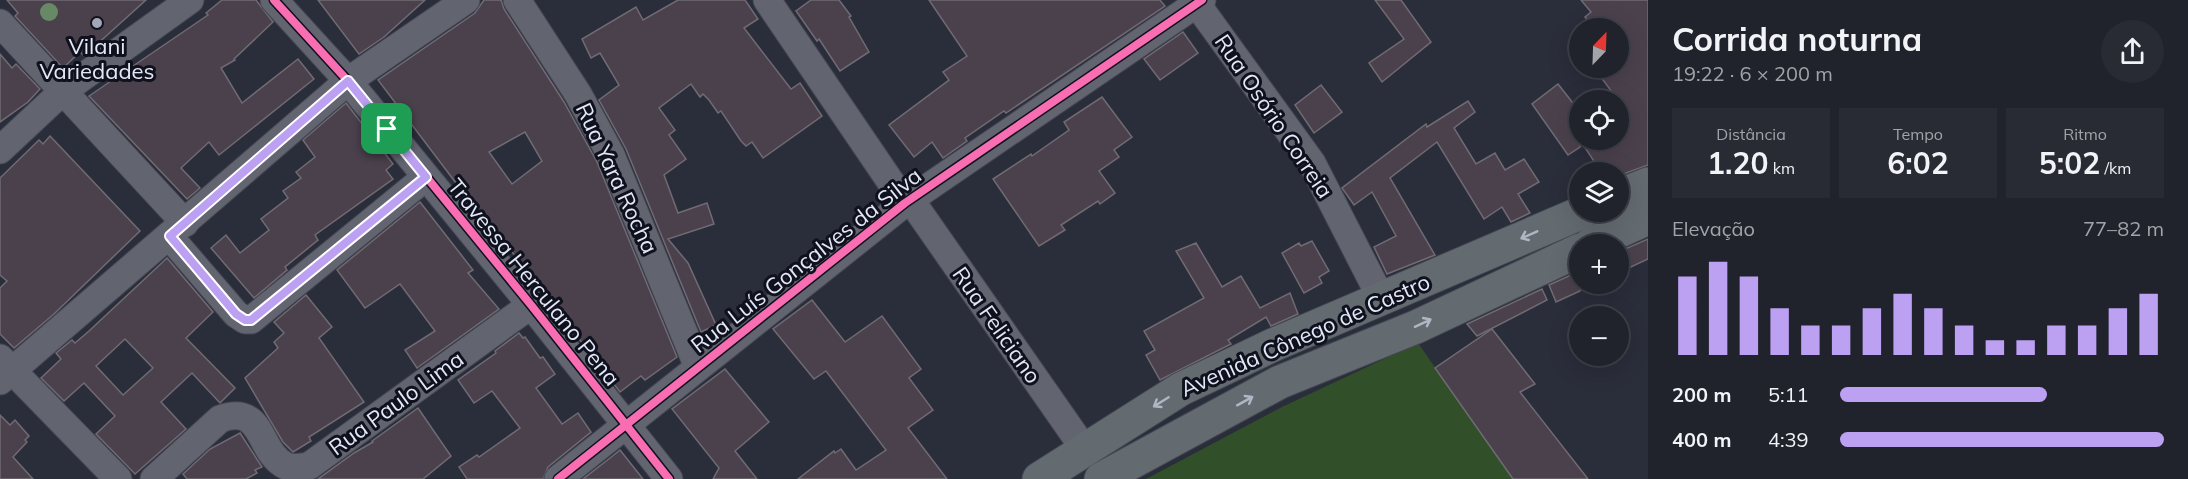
<!DOCTYPE html>
<html lang="pt">
<head>
<meta charset="utf-8">
<style>
  :root { --surface:#20222c; --page:#282a34; --text:#f1f3f6; --muted:#a2a4a9; --line:#3d3f48; --accent:#bca0f2 }
  body { margin:0; font-family:Mulish,sans-serif; background:var(--page); color:var(--text); height:100vh; display:flex; flex-direction:column; font-size:22px; white-space:nowrap }
  * { box-sizing:border-box; margin:0 }
  p { font-size:20px; color:var(--muted) }
  .icon { flex:none; width:33px; height:33px; fill:none; stroke:currentColor; stroke-width:2; stroke-linecap:round; stroke-linejoin:round }
  .map { position:relative; flex:1; overflow:hidden }
  .drawer { display:flex; flex-direction:column; background:var(--surface); width:540px }
  .drawer>* { flex:none }
  .needle { width:39px; rotate:23deg }
  .fabs { position:absolute; left:1569px; top:18px; display:grid; gap:12px }
  .fabs a { display:grid; place-items:center; width:60px; height:60px; border-radius:50%; background:var(--surface); box-shadow:0 6px 24px #0002,0 0 0 2px var(--line); font-size:30px }
  .pin { position:absolute; display:grid; place-items:center; width:51px; height:51px; color:#fff; margin:-26px; border-radius:12px; box-shadow:0 3px 9px #0006 }
  .round { display:grid; place-items:center; flex:none; width:63px; height:63px; border-radius:32px; background:var(--page) }
  .headline { display:flex; align-items:center; justify-content:space-between; height:102px; padding:0 24px }
  h1 { font-size:33px; font-weight:700; line-height:45px }
  .metrics { display:grid; grid-template-columns:repeat(3,1fr); gap:9px; height:102px; padding:6px 24px }
  .metrics div { display:grid; align-content:center; border-radius:0px; background:var(--page); text-align:center }
  .metrics b { font-size:30px; font-weight:700 }
  .metrics small { font-size:16px; font-weight:400 }
  .metrics p { font-size:16px }
  .chart { height:168px; padding:12px 24px }
  .chart p { display:flex; justify-content:space-between }
  .chart svg { width:100%; height:108px; margin-top:6px; stroke:var(--accent); stroke-width:6 }
  ul { padding:0 24px; list-style:none; font-size:20px }
  li { display:grid; grid-template-columns:96px 72px 1fr; align-items:center; height:45px }
  li i { height:15px; border-radius:8px; background:var(--accent) }
  main { display:flex; flex:1; min-height:0 }
  .map>svg:first-child { display:block }
  .green { fill:#31502a }
  .building { fill:#4b414d; stroke:#706b73; stroke-width:1.5; fill-rule:evenodd }
  .lines { fill:none; stroke-linecap:round; stroke-linejoin:round }
  .minor-casing { stroke:#454854; stroke-width:29 }
  .major-casing { stroke:#454854; stroke-width:35 }
  .minor { stroke:#626470; stroke-width:27 }
  .major { stroke:#636b71; stroke-width:33 }
  .cycleway-casing { stroke:#0f111d; stroke-width:11 }
  .cycleway { stroke:#f96db3; stroke-width:8 }
  .tree { fill:#688966 }
  .oneway { stroke:#b0b6c3 }
  .route-casing { stroke:#fff; stroke-width:12 }
  .route { stroke:#bca0f2; stroke-width:8 }
  .poi-dot { fill:#a2a7b6; stroke:#0f111d; stroke-width:2 }
  .labels { text-anchor:middle; dominant-baseline:central; stroke-width:6; stroke-linejoin:round; paint-order:stroke }
  .poi-label { font-size:22px; fill:#e3e8f9; stroke:#0f111d }
  .street-label { font-size:22px; fill:#e3e8f9; stroke:#0f111d }
</style>
</head>
<body>
<main>
<div class="map">
<svg width="1648" height="479" viewBox="0 0 1648 479">
  <rect width="100%" height="100%" fill="#2a2d3a"/>
  <path class="green" d="M1418 343 1513 479H1146L1282 407Z"/>
  <g class="building">
    <path d="M7 0H146L84 56 80 52 63 68 15 16 18 13Z"/>
    <path d="M222 0H256L273 22 234 59 235 60 221 68 242 103 298 59 314 79 219 155 209 142 181 168 200 188 187 199 89 96 208 15 206 13Z"/>
    <path d="M318 0H425L384 37 359 54Z"/>
    <path d="M484 0H501L504 9 564 102 597 162 677 357 645 380 641 376 620 392 492 226 490 228 378 80 475 13ZM525 132 542 161 512 184 489 152Z"/>
    <path d="M678 0H745L758 19 744 28 791 89 800 83 822 116 763 158 752 142 746 146 741 141 721 111 718 113 709 100 703 94 700 97 691 84 659 108 675 130 669 135 686 159 664 175 678 213 707 203 714 224 668 239 688 263 716 325 701 332 626 149 599 100 619 85 600 53 591 58 582 39 636 7 643 20Z"/>
    <path d="M811 0H839L851 16 849 17 869 52 840 71 819 39 817 41 796 11Z"/>
    <path d="M929 0H1160L1165 6 1006 113 1004 111 965 138 967 141 943 158 932 142 914 157 889 125 949 80 943 72 967 56Z"/>
    <path d="M1375 0H1401L1431 42 1382 82 1369 63 1404 39Z"/>
    <path d="M1581 0H1648V165L1618 176V172H1601L1580 140H1618V100L1594 68H1618V28H1595L1585 17 1591 12Z"/>
    <path d="M1183 32 1198 53 1160 80 1144 59Z"/>
    <path d="M0 54 12 68 16 64 40 89 28 102 0 122Z"/>
    <path d="M1558 84 1580 112V147L1568 155 1532 104Z"/>
    <path d="M1321 85 1342 112 1314 133 1295 105Z"/>
    <path d="M1102 97 1132 137 1114 150 1119 157 1099 171 1115 193 1100 204 1098 201 1061 225 1065 230 1039 246 993 179 1031 154 1032 156 1069 130 1064 122Z"/>
    <path d="M1468 101 1475 112 1454 128 1476 164 1495 153 1505 170 1524 159 1539 182 1518 194 1530 213 1511 222 1502 207 1484 219 1437 142 1390 178 1435 255 1387 274 1374 247 1396 236 1372 192 1354 205 1342 188 1426 124 1427 127Z"/>
    <path d="M346 103 393 164 386 170 393 179 315 235 318 240 285 267 287 270 254 298 211 248 226 235 240 253 269 230 261 219 288 198 283 191 301 178 296 172 315 157 303 140Z"/>
    <path d="M50 136 140 231 54 314 14 348 0 334V288L7 281 0 275V178L39 140 43 144Z"/>
    <path d="M420 202 473 270 468 273 499 309 417 368 405 350 435 331 400 284 365 308 337 270Z"/>
    <path d="M1648 239V259L1618 273V252Z"/>
    <path d="M1312 241 1329 271 1319 277 1322 283 1304 293 1282 253 1299 243 1301 246Z"/>
    <path d="M1196 243 1222 287 1241 276 1260 308 1290 293 1298 314 1271 326 1266 317 1228 340 1231 344 1160 380 1146 355 1155 350 1144 331 1204 298 1176 251Z"/>
    <path d="M167 258 213 312 186 338 235 388 220 403 192 373 161 402 186 429 135 474 96 434 115 416 84 383 64 401 41 378 61 359 56 353 72 340 75 343 89 331ZM125 339 153 368 123 395 96 366Z"/>
    <path d="M1580 271V291L1556 302 1549 285Z"/>
    <path d="M1542 289 1547 300 1477 336 1467 324Z"/>
    <path d="M306 295 332 327 319 338 364 402 309 437 311 441 293 452 283 442 245 378 278 348 274 342 284 333 274 322Z"/>
    <path d="M812 300 845 342 882 316 921 369 909 378 933 410 908 428 947 479H798L834 451 835 453 841 449 856 470 886 450 826 371 814 379 773 329Z"/>
    <path d="M1492 329 1535 384 1520 392 1588 479H1513L1435 368Z"/>
    <path d="M519 333 523 338 525 337 540 358 543 357 555 374 536 388 562 424 578 413 591 432 548 467 543 479H467L459 467 477 455 479 457 520 428 492 391 474 403 458 380 496 353 495 351Z"/>
    <path d="M725 369 769 422 735 451 757 479H713L719 468 672 409Z"/>
    <path d="M418 408 451 456 423 479H318L354 453 373 442 372 441Z"/>
    <path d="M0 415 10 425 15 420 29 436 25 440 27 442 13 457 33 479H0Z"/>
    <path d="M240 433 262 467 255 470 257 473 246 479H187L183 474 210 449Z"/>
    <path d="M620 450 643 479H583L610 458Z"/>
  </g>
  <g class="lines">
    <defs>
      <g id="minor">
        <path d="M274 0 348 81 531 305 669 479"/>
        <path d="M517 0 578 94 611 155 698 367"/>
        <path d="M767 0 905 203"/>
        <path d="M1194 0 1312 163 1382 300"/>
        <path d="M0 23 185 223"/>
        <path d="M0 150 62 92 190 0"/>
        <path d="M910 199 1085 450"/>
        <path d="M169 236 236 314 245 320H251L426 177"/>
        <path d="M0 358 118 479"/>
        <path d="M0 381 348 81 466 0"/>
        <path d="M154 479 220 419C265 403 257 452 286 466 293 469 302 467 309 466L531 305"/>
        <path d="M558 479 905 203 1202 0"/>
      </g>
      <g id="major">
        <path d="M1618 196 1648 184"/>
        <path d="M1591 244 1648 218"/>
        <path d="M1039 479 1181 389 1273 345 1583 212"/>
        <path d="M1101 479 1280 382 1416 327 1580 250"/>
      </g>
    </defs>
    <use href="#minor" class="minor-casing"/>
    <use href="#major" class="major-casing"/>
    <use href="#minor" class="minor"/>
    <use href="#major" class="major"/>
    <defs>
      <g id="cycleway">
        <path d="M274 0 348 81 531 305 669 479"/>
        <path d="M558 479 905 203 1202 0"/>
      </g>
    </defs>
    <use href="#cycleway" class="cycleway-casing"/>
    <use href="#cycleway" class="cycleway"/>
  </g>
  <circle class="tree" cx="49" cy="12" r="9"/>
  <defs><path id="oneway-shaft" d="M-6 0H5M1.5-3L5.5 0L1.5 3" fill="none" stroke-width="1.6" stroke-linecap="round" stroke-linejoin="round" transform="scale(1.5)"/></defs>
  <g class="oneway">
    <use href="#oneway-shaft" transform="translate(1529 235) rotate(156)"/>
    <use href="#oneway-shaft" transform="translate(1423 323) rotate(-25)"/>
    <use href="#oneway-shaft" transform="translate(1245 401) rotate(-29)"/>
    <use href="#oneway-shaft" transform="translate(1161 402) rotate(148)"/>
  </g>
  <g class="lines">
    <defs>
      <path id="route" d="M348 81 426 177 251 320H245L236 314 170 236Z"/>
    </defs>
    <use href="#route" class="route-casing"/>
    <use href="#route" class="route"/>
  </g>
  <circle class="poi-dot" cx="97" cy="23" r="6"/>
  <g class="labels">
    <g class="poi-label">
      <text x="97" y="46">Vilani<tspan x="97" dy="25">Variedades</tspan></text>
    </g>
    <g class="street-label">
      <text transform="translate(1274 116) rotate(56)">Rua Osório Correia</text>
      <text transform="translate(617 178) rotate(65)">Rua Yara Rocha</text>
      <text transform="translate(806 260) rotate(-38)">Rua Luís Gonçalves da Silva</text>
      <text transform="translate(534 282) rotate(51)">Travessa Herculano Pena</text>
      <text transform="translate(997 325) rotate(55)">Rua Feliciano</text>
      <text transform="translate(1305 335) rotate(-24)">Avenida Cônego de Castro</text>
      <text transform="translate(396 403) rotate(-36)">Rua Paulo Lima</text>
    </g>
  </g>
</svg>
<div class="fabs">
<a><svg class="needle" viewBox="-14 -14 28 28"><path d="M0-13l5 13h-10z" fill="#e53935"/><path d="M0 13l5-13h-10z" fill="#a2a4a9"/></svg></a>
<a><svg class="icon" aria-label="locate" viewBox="0 0 24 24"><circle cx="12" cy="12" r="6"/><path d="M12 2v4M12 18v4M2 12h4M18 12h4"/></svg></a>
<a><svg class="icon" aria-label="layers" viewBox="0 0 24 24"><path d="M12 4l9 5-9 5-9-5zM3 14l9 5 9-5"/></svg></a>
<a>+</a>
<a>−</a>
</div>
<div class="pin" style="left:387px;top:129px;background:#1e9e55"><svg class="icon" aria-label="arrive" viewBox="0 0 24 24"><path d="M6 21V4h12l-3 4 3 4H6"/></svg></div>
</div>
<section class="drawer">
<div class="headline"><div><h1>Corrida noturna</h1><p>19:22 · 6 × 200 m</p></div><a class="round"><svg class="icon" aria-label="share" viewBox="0 0 24 24"><path d="M12 15V3M7 8l5-5 5 5M5 13v7h14v-7"/></svg></a></div>
<div class="metrics">
<div><p>Distância</p><b>1.20<small> km</small></b></div>
<div><p>Tempo</p><b>6:02</b></div>
<div><p>Ritmo</p><b>5:02<small> /km</small></b></div>
</div>
<div class="chart"><p><span>Elevação</span>77–82 m</p>
<svg viewBox="0 0 160 44" preserveAspectRatio="none"><path d="M5 44V12M15 44V6M25 44V12M35 44V25M45 44V32M55 44V32M65 44V25M75 44V19M85 44V25M95 44V32M105 44V38M115 44V38M125 44V32M135 44V32M145 44V25M155 44V19"/></svg>
</div>
<ul>
<li><b>200 m</b>5:11<i style="width:64%"></i></li>
<li><b>400 m</b>4:39<i style="width:100%"></i></li>
</ul>
</section>
</main>
</body>
</html>
